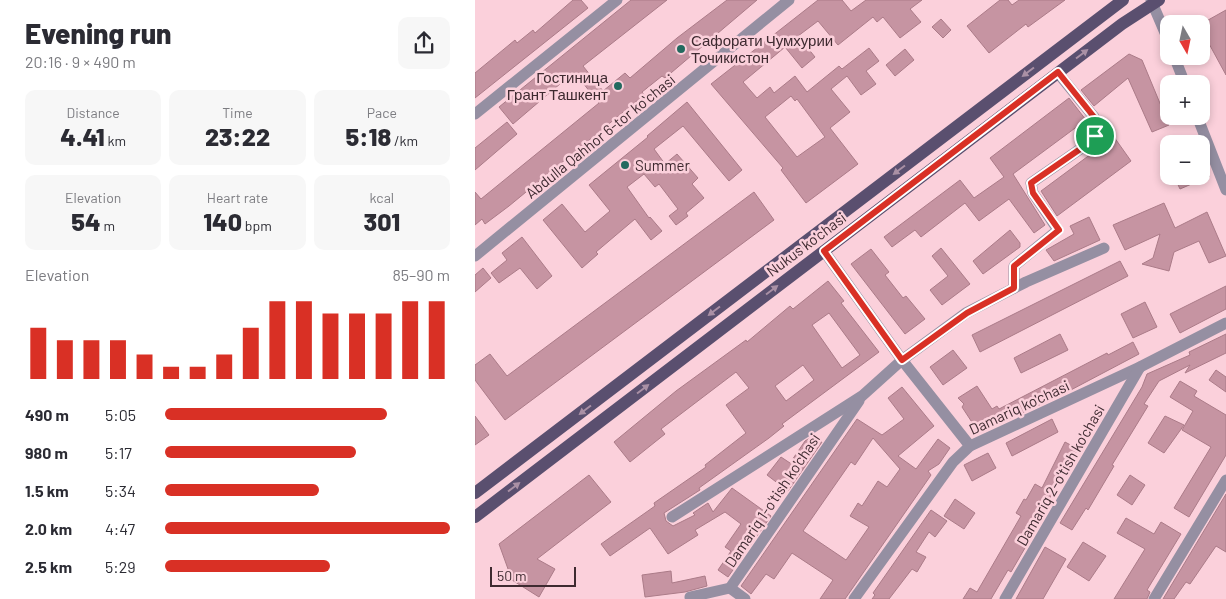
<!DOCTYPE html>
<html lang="en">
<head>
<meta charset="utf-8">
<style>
  :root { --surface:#fff; --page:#f7f7f7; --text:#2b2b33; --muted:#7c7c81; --accent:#d93025 }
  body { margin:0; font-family:Barlow,sans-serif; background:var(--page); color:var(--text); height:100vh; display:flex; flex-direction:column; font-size:19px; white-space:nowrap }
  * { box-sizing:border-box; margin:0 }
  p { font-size:16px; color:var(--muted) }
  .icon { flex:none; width:28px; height:28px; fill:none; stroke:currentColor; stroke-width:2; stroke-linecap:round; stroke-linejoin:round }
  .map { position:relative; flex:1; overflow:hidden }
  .details { display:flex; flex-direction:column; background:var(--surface); width:475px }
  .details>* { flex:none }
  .needle { width:32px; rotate:171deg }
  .tools { position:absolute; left:685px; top:15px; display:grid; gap:10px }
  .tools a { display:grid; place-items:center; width:50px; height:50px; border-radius:10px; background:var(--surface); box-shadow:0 2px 8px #0003; font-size:25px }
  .scale { position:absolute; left:15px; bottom:12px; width:86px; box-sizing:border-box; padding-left:5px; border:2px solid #3e2a30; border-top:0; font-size:14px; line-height:18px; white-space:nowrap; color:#3e2a30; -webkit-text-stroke:4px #fbd0db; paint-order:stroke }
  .pin { position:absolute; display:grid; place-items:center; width:42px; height:42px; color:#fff; margin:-21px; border:2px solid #fff; border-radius:50%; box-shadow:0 1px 5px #0007 }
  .round { display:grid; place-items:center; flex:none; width:52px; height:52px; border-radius:10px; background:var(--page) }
  .overview { display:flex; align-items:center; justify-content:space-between; height:85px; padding:0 25px }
  h1 { font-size:28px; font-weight:800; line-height:38px }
  .metrics { display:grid; grid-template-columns:repeat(3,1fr); gap:8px; height:85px; padding:5px 25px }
  .metrics div { display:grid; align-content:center; border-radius:10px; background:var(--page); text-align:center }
  .metrics b { font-size:25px; font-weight:800 }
  .metrics small { font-size:14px; font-weight:400 }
  .metrics p { font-size:14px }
  .chart { height:140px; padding:10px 25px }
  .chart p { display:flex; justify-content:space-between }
  .chart svg { width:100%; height:90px; margin-top:5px; stroke:var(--accent); stroke-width:6 }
  ul { padding:0 25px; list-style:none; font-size:16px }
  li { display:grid; grid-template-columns:80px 60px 1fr; align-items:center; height:38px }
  li i { height:12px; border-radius:6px; background:var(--accent) }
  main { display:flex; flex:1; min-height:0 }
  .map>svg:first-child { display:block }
  .building { fill:#c694a2; stroke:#ab7b88; fill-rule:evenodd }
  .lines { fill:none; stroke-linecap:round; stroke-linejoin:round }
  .street { stroke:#958fa2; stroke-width:11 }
  .primary { stroke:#5a4f6f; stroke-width:12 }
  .oneway { fill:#aa90a5 }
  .route-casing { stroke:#fff; stroke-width:10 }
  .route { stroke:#d93025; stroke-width:6 }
  .poi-dot { fill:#236a5f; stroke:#fbd0db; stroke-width:2 }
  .labels { text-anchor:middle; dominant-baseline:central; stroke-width:5; stroke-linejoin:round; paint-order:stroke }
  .poi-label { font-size:15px; fill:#3e2a30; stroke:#fbd0db; text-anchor:start }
  .street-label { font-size:15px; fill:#3e2a30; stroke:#fbd0db }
</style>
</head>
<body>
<main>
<section class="details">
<div class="overview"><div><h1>Evening run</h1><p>20:16 · 9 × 490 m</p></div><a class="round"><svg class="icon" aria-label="share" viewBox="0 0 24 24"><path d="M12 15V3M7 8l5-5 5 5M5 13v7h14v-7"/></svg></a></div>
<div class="metrics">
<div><p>Distance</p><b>4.41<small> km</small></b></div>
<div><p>Time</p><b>23:22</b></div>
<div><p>Pace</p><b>5:18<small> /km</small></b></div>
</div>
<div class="metrics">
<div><p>Elevation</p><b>54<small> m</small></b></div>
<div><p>Heart rate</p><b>140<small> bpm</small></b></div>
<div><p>kcal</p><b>301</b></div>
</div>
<div class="chart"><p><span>Elevation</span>85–90 m</p>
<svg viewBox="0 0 160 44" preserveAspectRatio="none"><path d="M5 44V19M15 44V25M25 44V25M35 44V25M45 44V32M55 44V38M65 44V38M75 44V32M85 44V19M95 44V6M105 44V6M115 44V12M125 44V12M135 44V12M145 44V6M155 44V6"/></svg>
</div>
<ul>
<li><b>490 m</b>5:05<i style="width:78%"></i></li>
<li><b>980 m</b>5:17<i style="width:67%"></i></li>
<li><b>1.5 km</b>5:34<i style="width:54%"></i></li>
<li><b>2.0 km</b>4:47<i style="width:100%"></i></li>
<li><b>2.5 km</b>5:29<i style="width:58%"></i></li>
</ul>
</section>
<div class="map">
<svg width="751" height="599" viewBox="0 0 751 599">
  <rect width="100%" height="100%" fill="#fbd0db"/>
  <g class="building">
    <path d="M98 0H106L113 8 0 98V73L40 40 42 43 58 30 60 33Z"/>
    <path d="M156 0H192L108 66 128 91 150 73 155 78 202 38 252 0H282L190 78 187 76 167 92 169 95 34 206 10 224 7 219 0 225V192L6 199 124 103 99 72 38 124 24 107Z"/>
    <path d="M343 0H367L376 11 391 0H447L435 9 446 22 425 38 408 17 402 22 398 17 363 45 343 21 323 36 340 57 327 68 310 47 268 82 282 98 295 87 299 93 320 76 332 92 364 66 367 69 394 48 404 61 391 71 401 84 386 95 372 76 356 89 375 112 355 128 383 164 331 203 306 170 308 168 236 84ZM316 96 320 101 322 99 350 137 322 157 290 117Z"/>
    <path d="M525 0H533L537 5 544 0H590L553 27 551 24 514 53 492 26Z"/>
    <path d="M751 10V75L726 29V24Z"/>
    <path d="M466 19 476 30 468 38 457 27Z"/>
    <path d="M430 49 439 60 420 76 411 65Z"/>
    <path d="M654 54 667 60 694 125 677 132 653 78 619 106 606 90Z"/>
    <path d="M594 98 611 120 538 174 570 225 559 233 534 199 504 221 490 203 446 237 440 230 417 247 409 237 485 180 499 198 529 177 515 158Z"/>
    <path d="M212 102 267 170 254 181 208 126 179 149 190 164 202 154 223 178 217 184 229 198 211 213 213 216 201 225 194 216 203 209 184 184 180 187 169 174 152 187 174 218 175 217 187 231 176 240 160 219 121 252 123 254 107 268 68 220 87 204 110 232 135 211 114 185 173 137 172 136Z"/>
    <path d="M32 122 42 134 0 170V148Z"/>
    <path d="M639 137 656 161 582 216 566 191Z"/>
    <path d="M699 176H735L705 189Z"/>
    <path d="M279 192 299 220 30 420 0 380V365L15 354 32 376Z"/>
    <path d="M689 203 700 228 732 212 751 256 734 263 724 241 699 252 694 271 667 264 678 258 685 234 650 250 638 225Z"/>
    <path d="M614 217 625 240 579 261 571 250 599 234 595 226Z"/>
    <path d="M535 230 545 243V247L508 274 498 261Z"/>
    <path d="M47 237 77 276 62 289 45 268 24 283 16 273 32 260 27 253Z"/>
    <path d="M466 248 495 284 467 305 455 290 473 276 457 256Z"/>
    <path d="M396 249 414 272 410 275 428 298 431 296 450 319 430 334 376 264Z"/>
    <path d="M645 261 653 276 505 352 497 335Z"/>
    <path d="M8 268 16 278 0 292V275Z"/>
    <path d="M353 281 369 301 366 303 404 352 307 424 309 426 294 438 224 488 225 490 189 513 191 521 198 526 220 515 218 513 233 503 238 512 257 488 296 516 253 577 243 570 256 551 250 547 266 524 250 512 220 530 223 535 193 554 175 528 135 556 126 544 180 506 179 503 231 467 230 465 271 433 251 405 274 388 261 372 186 429 190 434 155 462 139 442 201 391 271 340 272 342 315 306 318 309ZM354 313 385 355 367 368 337 325ZM328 365 339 380 311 401 300 386Z"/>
    <path d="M751 286V309L705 333 695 314Z"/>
    <path d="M670 302 682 327 658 338 646 314Z"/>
    <path d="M585 334 593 350 546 373 539 358Z"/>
    <path d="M751 334V353L710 373 715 365 684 381 669 404 673 406 637 465 639 466 613 510 611 508 597 530 585 523 667 387 672 374 715 355 714 352Z"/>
    <path d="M658 342 664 354 592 392 504 433 487 407 489 404 483 398 502 386 517 409 522 406 524 409 632 353 633 355Z"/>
    <path d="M478 350 492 368 468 385 455 367Z"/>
    <path d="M741 370 751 377V392L734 380Z"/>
    <path d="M705 381 722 391 719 396 751 415V455L714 517 699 508 736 447 707 430 718 411 695 397Z"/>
    <path d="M427 387 459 426 423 456 441 469 463 439 475 448 464 464 453 471 456 475 454 478 370 599H345L358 580 317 553 299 579 291 574 276 594 266 586 382 419 407 435 429 419 413 398ZM398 438 425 469 412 487 403 481 387 506 383 503 375 516 394 527 371 560 328 531 376 462 380 465Z"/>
    <path d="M0 416 14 435 0 445Z"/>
    <path d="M690 416 709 425 689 453 673 443Z"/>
    <path d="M577 419 583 432 537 456 531 443Z"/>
    <path d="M338 436 347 442 313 491 292 475 306 457 315 463 330 441Z"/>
    <path d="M590 442 603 449 568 510 571 512 536 572 533 570 516 599H488L495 588 502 592 546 516 541 513 549 499 551 500 560 484 567 488Z"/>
    <path d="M513 453 521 468 497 481 489 465Z"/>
    <path d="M114 475 136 502 62 559 80 569 64 597 37 580 24 544Z"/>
    <path d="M655 475 670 485 657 505 642 495Z"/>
    <path d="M751 494V552L741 546 715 584 711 582 699 599H688Z"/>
    <path d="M480 499 500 513 489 529 469 516Z"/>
    <path d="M456 510 472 521 460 537 454 532 441 552 451 557 442 572 437 569 414 599H397L400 595 398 593Z"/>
    <path d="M651 518 679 534 686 522 706 534 672 590 675 592 672 599H639L670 549 642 533Z"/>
    <path d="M608 542 631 556 614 581 592 567Z"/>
    <path d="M570 547 591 559 568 599H541Z"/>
    <path d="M196 571 197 583 230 576 232 586 210 592 170 597 167 575Z"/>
  </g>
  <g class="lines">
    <g class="street">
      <path d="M676 0 694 42"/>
      <path d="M699 56 710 84"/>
      <path d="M0 114 142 0"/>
      <path d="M722 116 751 190"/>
      <path d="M349 251 427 360 495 446"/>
      <path d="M0 256 314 0"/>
      <path d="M539 288V266L583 230 558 193 556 183 611 145 620 136 619 117 583 73"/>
      <path d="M197 517 387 396 427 360 491 313 551 282 629 248"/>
      <path d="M255 588 270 599"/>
      <path d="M215 597 255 588 384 401"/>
      <path d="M379 599 478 462 495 446 665 367 751 323"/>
      <path d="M530 599 665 367"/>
      <path d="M679 599 751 480"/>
    </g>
    <g class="primary">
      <path d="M0 493 648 0"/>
      <path d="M0 517 647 24 684 0"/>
    </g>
  </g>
  <defs><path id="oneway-solid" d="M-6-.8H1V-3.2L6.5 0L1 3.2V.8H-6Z" transform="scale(1.25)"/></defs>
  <g class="oneway">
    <use href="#oneway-solid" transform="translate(607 54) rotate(-37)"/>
    <use href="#oneway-solid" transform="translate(553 72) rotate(143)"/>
    <use href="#oneway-solid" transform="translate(424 170) rotate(143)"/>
    <use href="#oneway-solid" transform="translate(297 290) rotate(-37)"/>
    <use href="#oneway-solid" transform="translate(239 311) rotate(143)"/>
    <use href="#oneway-solid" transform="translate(168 389) rotate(-37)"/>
    <use href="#oneway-solid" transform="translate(110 410) rotate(143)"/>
    <use href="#oneway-solid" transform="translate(39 487) rotate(-37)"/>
  </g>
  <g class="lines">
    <defs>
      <path id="route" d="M583 72 619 117 620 136 611 145 556 183 558 193 584 230 539 266V288L492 313 427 360 349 251Z"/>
    </defs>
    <use href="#route" class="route-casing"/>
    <use href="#route" class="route"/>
  </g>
  <g class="poi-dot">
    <circle cx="206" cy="49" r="5"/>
    <circle cx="143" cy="86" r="5"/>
    <circle cx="150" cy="165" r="5"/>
  </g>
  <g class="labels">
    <g class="poi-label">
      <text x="216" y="40">Сафорати Чумхурии<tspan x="216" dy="17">Точикистон</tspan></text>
      <text x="133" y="77" text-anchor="end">Гостиница<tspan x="133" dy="17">Грант Ташкент</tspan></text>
      <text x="160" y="165">Summer</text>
    </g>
    <g class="street-label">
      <text transform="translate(125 136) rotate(-39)">Abdulla Qahhor 6-tor koʻchasi</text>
      <text transform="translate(331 244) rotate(-37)">Nukus ko'chasi</text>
      <text transform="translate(544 407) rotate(-25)">Damariq ko'chasi</text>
      <text transform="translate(585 475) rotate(-60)">Damariq 2-o'tish ko'chasi</text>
      <text transform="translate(297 500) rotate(-56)">Damariq 1-o'tish ko'chasi</text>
    </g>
  </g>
</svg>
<div class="tools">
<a><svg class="needle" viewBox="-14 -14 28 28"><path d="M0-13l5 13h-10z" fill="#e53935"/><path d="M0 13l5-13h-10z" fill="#7c7c81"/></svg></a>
<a>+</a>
<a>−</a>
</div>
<div class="scale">50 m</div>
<div class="pin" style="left:620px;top:136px;background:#1e9e55"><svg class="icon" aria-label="arrive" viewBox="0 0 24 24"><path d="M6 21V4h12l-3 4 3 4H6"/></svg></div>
</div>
</main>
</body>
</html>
